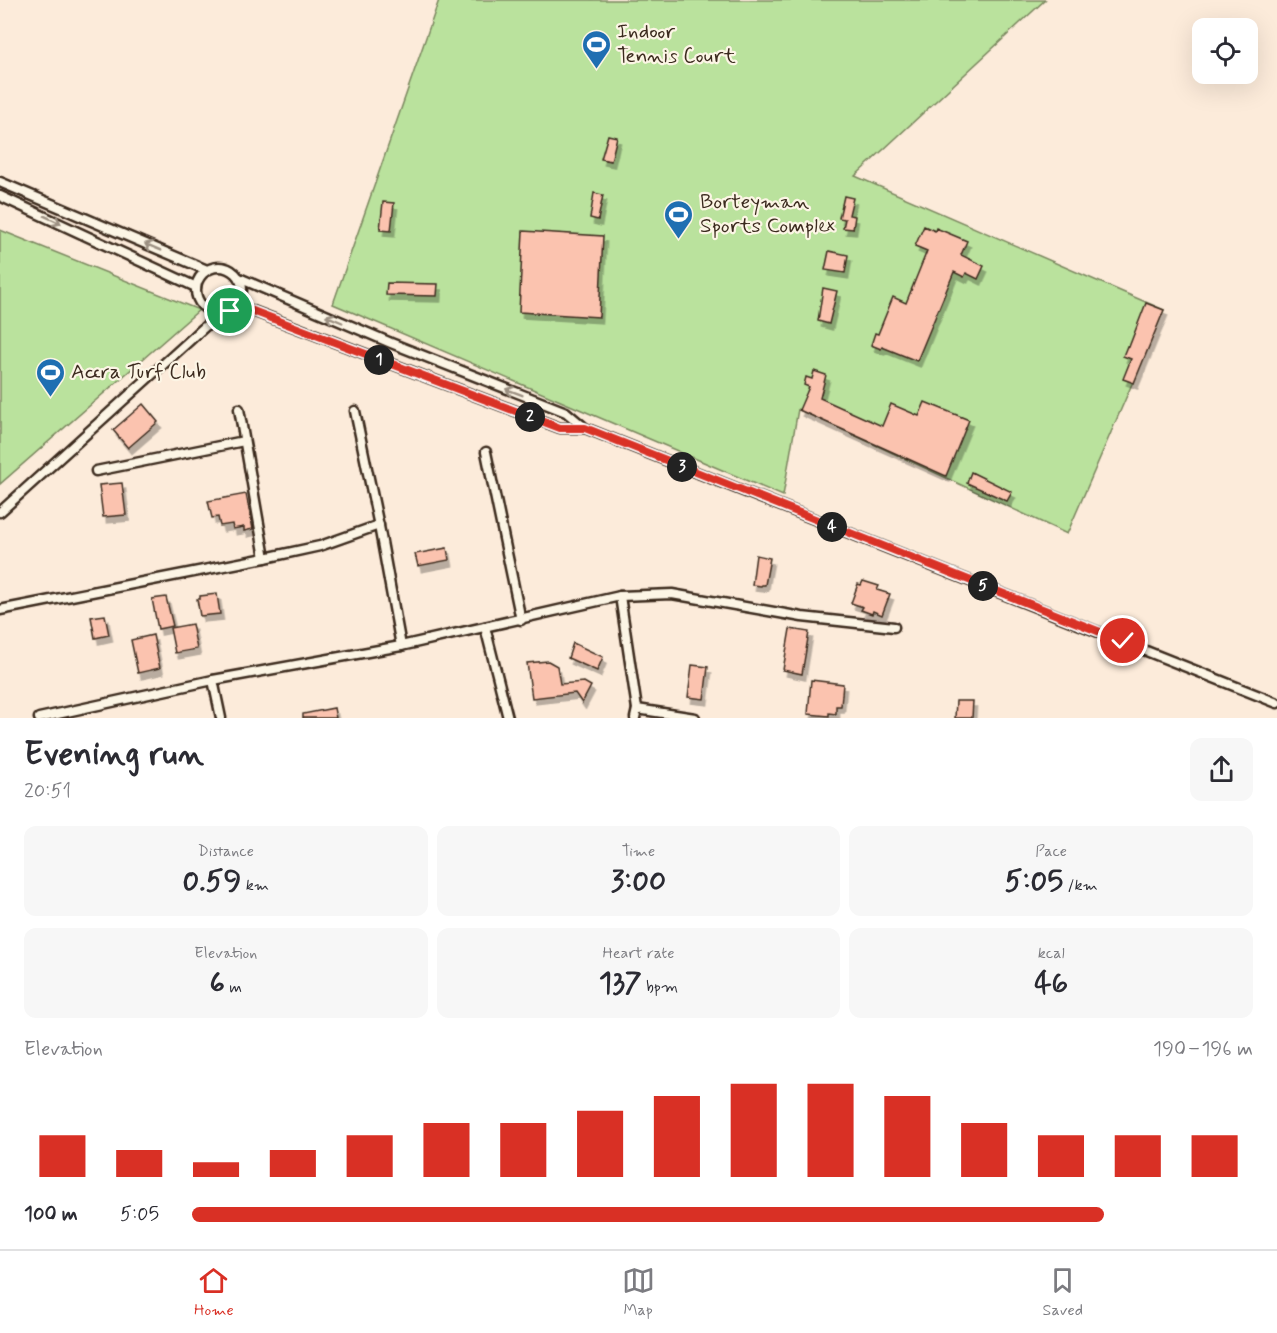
<!DOCTYPE html>
<html lang="en">
<head>
<meta charset="utf-8">
<style>
  :root { --surface:#fff; --page:#f7f7f7; --text:#2b2b33; --muted:#7c7c81; --line:#e1e1e2; --accent:#d93025 }
  body { margin:0; font-family:Mynerve,sans-serif; background:var(--page); color:var(--text); height:100vh; display:flex; flex-direction:column; font-size:22px; white-space:nowrap }
  * { box-sizing:border-box; margin:0 }
  p { font-size:20px; color:var(--muted) }
  .icon { flex:none; width:33px; height:33px; fill:none; stroke:currentColor; stroke-width:2; stroke-linecap:round; stroke-linejoin:round }
  .map { position:relative; height:718px; overflow:hidden }
  .sheet { display:flex; flex-direction:column; background:var(--surface); flex:1 }
  .sheet>* { flex:none }
  .fabs { position:absolute; left:1192px; top:18px; display:grid; gap:12px }
  .fabs a { display:grid; place-items:center; width:66px; height:66px; border-radius:12px; background:var(--surface); box-shadow:0 6px 24px #0002; font-size:30px }
  .pin { position:absolute; display:grid; place-items:center; width:51px; height:51px; color:#fff; margin:-26px; border:3px solid #fff; border-radius:50%; box-shadow:0 2px 6px #0007 }
  .km { position:absolute; width:30px; height:30px; margin:-15px; border-radius:50%; background:#222; color:#fff; font-size:16px; line-height:30px; text-align:center }
  .round { display:grid; place-items:center; flex:none; width:63px; height:63px; border-radius:12px; background:var(--page) }
  .headline { display:flex; align-items:center; justify-content:space-between; height:102px; padding:0 24px }
  h1 { font-size:33px; font-weight:700; line-height:45px }
  .metrics { display:grid; grid-template-columns:repeat(3,1fr); gap:9px; height:102px; padding:6px 24px }
  .metrics div { display:grid; align-content:center; border-radius:12px; background:var(--page); text-align:center }
  .metrics b { font-size:30px; font-weight:700 }
  .metrics small { font-size:16px; font-weight:400 }
  .metrics p { font-size:16px }
  .chart { height:168px; padding:12px 24px }
  .chart p { display:flex; justify-content:space-between }
  .chart svg { width:100%; height:108px; margin-top:6px; stroke:var(--accent); stroke-width:6 }
  ul { padding:0 24px; list-style:none; font-size:20px }
  li { display:grid; grid-template-columns:96px 72px 1fr; align-items:center; height:45px }
  li i { height:15px; border-radius:8px; background:var(--accent) }
  .tabs { display:flex; justify-content:space-around; align-items:center; height:84px; border-top:2px solid var(--line); background:var(--surface); font-size:16px; color:var(--muted) }
  .tabs a { display:grid; justify-items:center; gap:3px }
  .tabs .active { color:var(--accent) }
  .map>svg:first-child { display:block }
  .green { fill:#bae29d; stroke:#7a865e; stroke-width:1.5 }
  .building { fill:#fbc3af; stroke:#3b2a1e; stroke-width:1.5; filter:url(#shadow) }
  .lines { fill:none; stroke-linecap:round; stroke-linejoin:round }
  .street-casing { stroke:#3b2a1e; stroke-width:13 }
  .street { stroke:#fcf5e5; stroke-width:8 }
  .oneway { stroke:#9c9082 }
  .route-casing { stroke:#fff; stroke-width:12 }
  .route { stroke:#d93025; stroke-width:8 }
  .labels { text-anchor:middle; dominant-baseline:central; stroke-width:4.5; stroke-linejoin:round; paint-order:stroke }
  .poi-label { font-size:21px; fill:#3b2a1e; stroke:#fcf5e5; text-anchor:start }
</style>
</head>
<body>
<div class="map">
<svg width="1277" height="718" viewBox="0 0 1277 718">
  <defs>
    <filter id="shadow"><feDropShadow dx="3.5" dy="6" stdDeviation="0" flood-color="#0004"/></filter>
  </defs>
  <rect width="100%" height="100%" fill="#fcebda"/>
  <filter id="ink" filterUnits="userSpaceOnUse"><feTurbulence type="fractalNoise" baseFrequency=".0167" numOctaves="2"/><feDisplacementMap in="SourceGraphic" scale="12" xChannelSelector="R" yChannelSelector="G"/><feConvolveMatrix kernelMatrix="1 2 1 2 8 2 1 2 1" color-interpolation-filters="sRGB"/></filter>
  <g filter="url(#ink)">
    <g class="green">
      <path d="M439 0H1045L855 176 1164 310 1067 534 798 409 783 496 333 304Z"/>
      <path d="M0 230 199 310 0 484Z"/>
    </g>
    <g class="building">
      <path d="M608 135 617 137 611 161 601 159Z"/>
      <path d="M594 193 603 195 598 220 590 218Z"/>
      <path d="M844 196 853 198 849 215 855 216 853 229 843 228 845 219 839 218Z"/>
      <path d="M383 202 394 203 391 231 380 230Z"/>
      <path d="M924 226 935 231 936 228 967 241 961 255 984 266 978 279 966 273 964 277 954 272 917 361 882 347 881 349 871 345 875 333 878 334 893 297 906 303 927 251 915 246Z"/>
      <path d="M523 231 603 236 599 317 519 312Z"/>
      <path d="M829 251 848 255 845 273 825 270Z"/>
      <path d="M387 283 438 284 437 296 386 295Z"/>
      <path d="M823 288 837 291 829 324 818 321Z"/>
      <path d="M1146 303 1164 310 1134 383 1123 379 1131 359 1123 356 1127 346 1129 347Z"/>
      <path d="M814 371 826 375 820 398 882 426 891 404 919 416 925 402 969 420 946 476 799 410 809 387 804 385 806 377 812 379Z"/>
      <path d="M143 404 158 422 128 448 113 430Z"/>
      <path d="M971 472 1012 492 1007 501 967 483Z"/>
      <path d="M122 483 126 515 103 517 99 485Z"/>
      <path d="M246 494 253 529 244 531V527L233 529 232 524 220 526 218 517 212 518 208 501Z"/>
      <path d="M447 548 449 560 418 566 415 554Z"/>
      <path d="M756 555 770 558 765 585H762L761 586 752 585Z"/>
      <path d="M863 581 879 586 877 590 890 594 882 615 873 611 872 614 861 610 863 607 851 603 858 584 861 585Z"/>
      <path d="M217 594 220 614 200 616 197 599H200V596Z"/>
      <path d="M166 597 173 626 158 629 152 599Z"/>
      <path d="M105 615 109 635 95 638 91 617Z"/>
      <path d="M192 624 197 649 175 653 170 628Z"/>
      <path d="M790 629 809 632 802 674 783 670Z"/>
      <path d="M153 635 160 668 138 673 131 640Z"/>
      <path d="M573 643 603 657 597 671 568 658Z"/>
      <path d="M548 661 557 666 560 684 584 682 591 686 582 703 575 693 532 698 527 663Z"/>
      <path d="M692 665 708 667 704 699 688 697Z"/>
      <path d="M811 680 843 684 841 706H836V714L829 713V716L808 714Z"/>
      <path d="M956 701H973L972 718H955Z"/>
      <path d="M334 708 336 718H303V714Z"/>
    </g>
    <g class="lines">
      <defs>
        <g id="street">
          <path d="M0 182 207 270"/>
          <path d="M0 196 196 287"/>
          <circle cx="219" cy="290" r="23"/>
          <path d="M239 278 391 343 566 412 585 428 1277 703"/>
          <path d="M237 305 560 428H584"/>
          <path d="M239 409 265 558"/>
          <path d="M355 411 380 531 401 646"/>
          <path d="M486 452 521 620"/>
          <path d="M96 471 244 441"/>
          <path d="M0 512 220 313"/>
          <path d="M620 596 637 709 635 718"/>
          <path d="M0 610 265 558 320 546 379 525"/>
          <path d="M485 627 508 718"/>
          <path d="M213 680 221 718"/>
          <path d="M637 709 695 718"/>
          <path d="M39 718 213 680 401 646 620 596 672 594 802 617 894 627"/>
        </g>
      </defs>
      <use href="#street" class="street-casing"/>
      <use href="#street" class="street"/>
    </g>
    <defs><path id="oneway-shaft" d="M-6 0H5M1.5-3L5.5 0L1.5 3" fill="none" stroke-width="1.6" stroke-linecap="round" stroke-linejoin="round" transform="scale(1.5)"/></defs>
    <g class="oneway">
      <use href="#oneway-shaft" transform="translate(53 220) rotate(25)"/>
      <use href="#oneway-shaft" transform="translate(153 247) rotate(-157)"/>
      <use href="#oneway-shaft" transform="translate(334 319) rotate(-157)"/>
      <use href="#oneway-shaft" transform="translate(514 392) rotate(-159)"/>
    </g>
  </g>
  <g class="lines" filter="url(#ink)">
    <defs>
      <path id="route" d="M230 311 237 305 560 428H585L1123 641"/>
    </defs>
    <use href="#route" class="route-casing"/>
    <use href="#route" class="route"/>
  </g>
  <defs>
    <symbol id="stadium-pin" viewBox="-11 -11 22 30"><path d="M0 17L-7.5 6A9.5 9.5 0 1 1 7.5 6Z" fill="#1f6fb2" stroke="#fcf5e5"/><path d="M0-5a6.5 5 0 1 0 0 10a6.5 5 0 1 0 0-10ZM-3.5-1.8h7v3.6h-7Z" fill="#fff"/></symbol>
  </defs>
  <g fill-rule="evenodd">
    <use href="#stadium-pin" x="580" y="28" width="33" height="45"/>
    <use href="#stadium-pin" x="662" y="198" width="33" height="45"/>
    <use href="#stadium-pin" x="34" y="356" width="33" height="45"/>
  </g>
  <g class="labels">
    <g class="poi-label">
      <text x="617" y="32">Indoor<tspan x="617" dy="24">Tennis Court</tspan></text>
      <text x="700" y="202">Borteyman<tspan x="700" dy="24">Sports Complex</tspan></text>
      <text x="71" y="372">Accra Turf Club</text>
    </g>
  </g>
</svg>
<div class="fabs">
<a><svg class="icon" aria-label="locate" viewBox="0 0 24 24"><circle cx="12" cy="12" r="6"/><path d="M12 2v4M12 18v4M2 12h4M18 12h4"/></svg></a>
</div>
<div class="pin" style="left:230px;top:311px;background:#1e9e55"><svg class="icon" aria-label="arrive" viewBox="0 0 24 24"><path d="M6 21V4h12l-3 4 3 4H6"/></svg></div>
<div class="pin" style="left:1123px;top:641px;background:#d93025"><svg class="icon" aria-label="check" viewBox="0 0 24 24"><path d="M5 12l5 5 9-10"/></svg></div>
<b class="km" style="left:379px;top:360px">1</b>
<b class="km" style="left:530px;top:417px">2</b>
<b class="km" style="left:682px;top:467px">3</b>
<b class="km" style="left:832px;top:527px">4</b>
<b class="km" style="left:983px;top:586px">5</b>
</div>
<section class="sheet">
<div class="headline"><div><h1>Evening run</h1><p>20:51</p></div><a class="round"><svg class="icon" aria-label="share" viewBox="0 0 24 24"><path d="M12 15V3M7 8l5-5 5 5M5 13v7h14v-7"/></svg></a></div>
<div class="metrics">
<div><p>Distance</p><b>0.59<small> km</small></b></div>
<div><p>Time</p><b>3:00</b></div>
<div><p>Pace</p><b>5:05<small> /km</small></b></div>
</div>
<div class="metrics">
<div><p>Elevation</p><b>6<small> m</small></b></div>
<div><p>Heart rate</p><b>137<small> bpm</small></b></div>
<div><p>kcal</p><b>46</b></div>
</div>
<div class="chart"><p><span>Elevation</span>190–196 m</p>
<svg viewBox="0 0 160 44" preserveAspectRatio="none"><path d="M5 44V27M15 44V33M25 44V38M35 44V33M45 44V27M55 44V22M65 44V22M75 44V17M85 44V11M95 44V6M105 44V6M115 44V11M125 44V22M135 44V27M145 44V27M155 44V27"/></svg>
</div>
<ul>
<li><b>100 m</b>5:05<i style="width:86%"></i></li>
</ul>
</section>
<nav class="tabs">
<a class="active"><svg class="icon" aria-label="home" viewBox="0 0 24 24"><path d="M3 11l9-7 9 7M6 9v11h12V9"/></svg>Home</a>
<a><svg class="icon" aria-label="map" viewBox="0 0 24 24"><path d="M3 6l6-2 6 2 6-2v14l-6 2-6-2-6 2zM9 4v14M15 6v14"/></svg>Map</a>
<a><svg class="icon" aria-label="saved" viewBox="0 0 24 24"><path d="M7 4h10v16l-5-4-5 4z"/></svg>Saved</a>
</nav>
</body>
</html>
